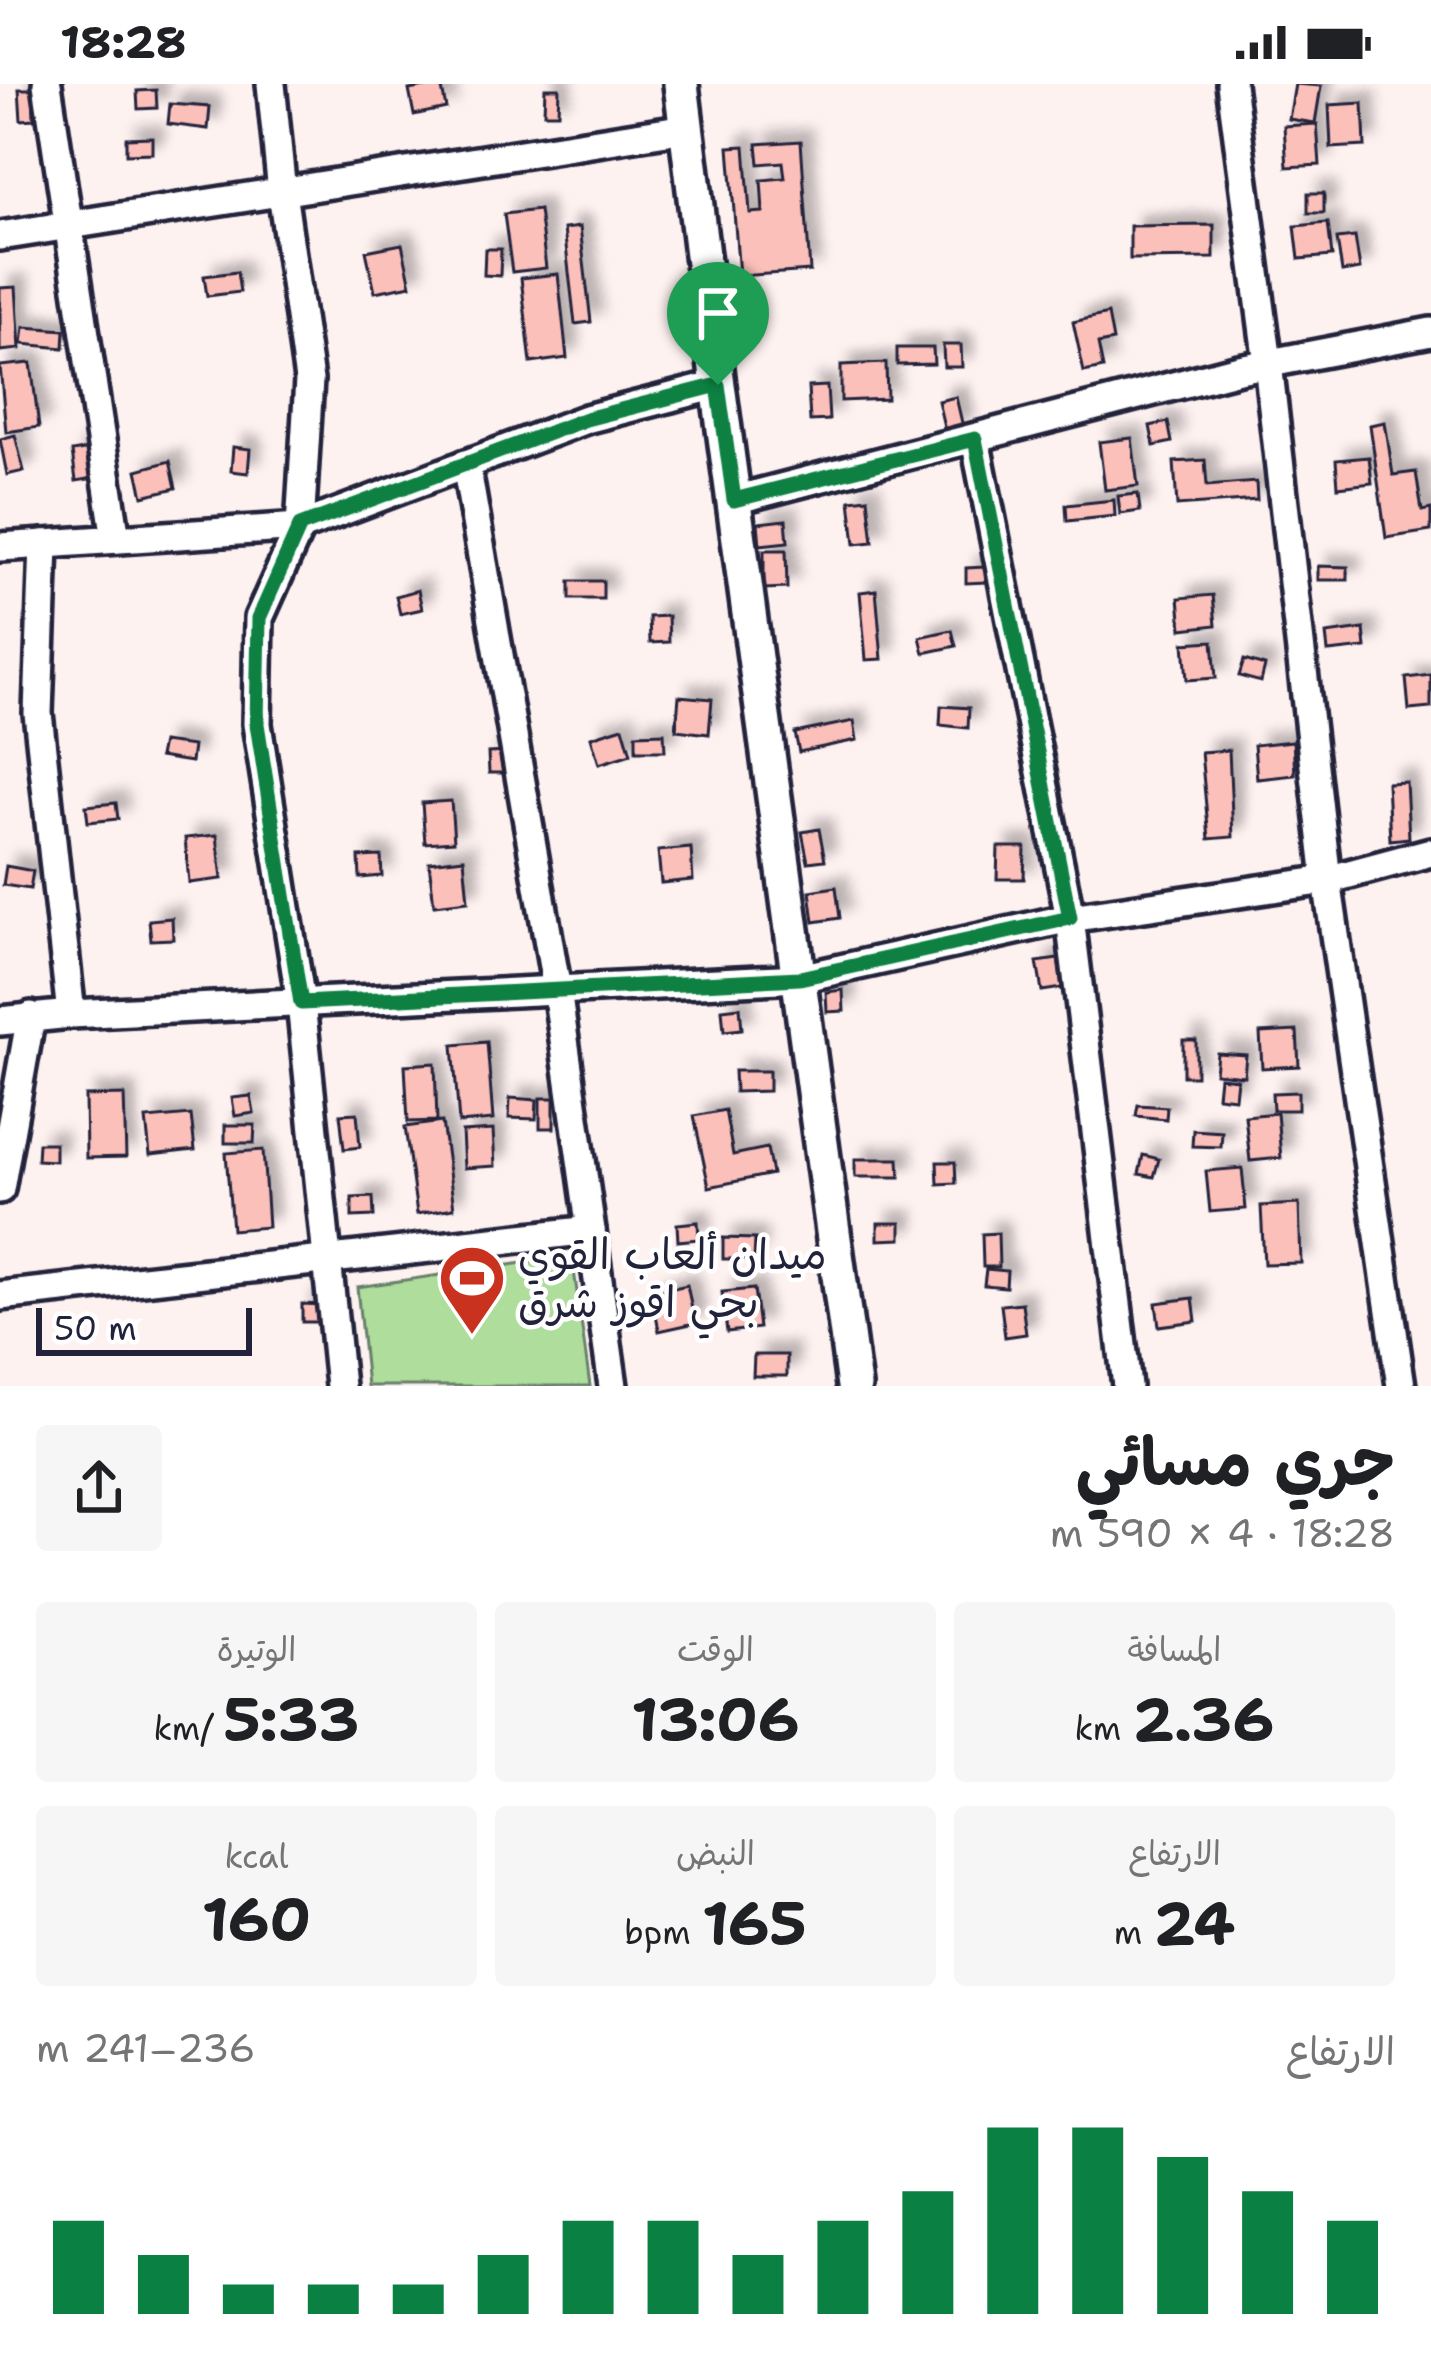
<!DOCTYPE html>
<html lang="ar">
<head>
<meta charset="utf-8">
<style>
  :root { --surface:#fff; --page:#f6f6f6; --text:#202124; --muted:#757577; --accent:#0b8043 }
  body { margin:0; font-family:"Shantell Sans","Playpen Sans Arabic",sans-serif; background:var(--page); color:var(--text); direction:rtl; height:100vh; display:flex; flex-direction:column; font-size:45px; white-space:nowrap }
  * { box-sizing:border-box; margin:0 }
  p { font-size:39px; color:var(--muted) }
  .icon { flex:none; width:66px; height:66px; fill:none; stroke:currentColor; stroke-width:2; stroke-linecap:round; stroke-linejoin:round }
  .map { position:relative; height:1302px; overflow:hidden; direction:ltr }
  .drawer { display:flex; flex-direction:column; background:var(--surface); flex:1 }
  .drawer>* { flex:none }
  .scale { position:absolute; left:36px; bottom:30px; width:216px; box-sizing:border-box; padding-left:12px; border:6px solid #22223b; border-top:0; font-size:33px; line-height:42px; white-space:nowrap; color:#22223b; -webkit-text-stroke:9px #fff; paint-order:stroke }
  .pin { position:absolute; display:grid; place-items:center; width:102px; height:102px; color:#fff; margin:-123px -51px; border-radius:50% 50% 50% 0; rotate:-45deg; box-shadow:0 0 12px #0007 }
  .pin .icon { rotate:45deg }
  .round { display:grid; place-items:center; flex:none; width:126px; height:126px; border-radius:12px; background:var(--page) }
  .overview { display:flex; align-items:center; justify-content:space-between; height:204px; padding:0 36px }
  h1 { font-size:66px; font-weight:700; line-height:90px }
  .stats { display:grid; grid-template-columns:repeat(3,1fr); gap:18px; height:204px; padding:12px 36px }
  .stats div { display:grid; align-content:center; border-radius:12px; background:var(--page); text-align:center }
  .stats b { font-size:60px; font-weight:700 }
  .stats small { font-size:33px; font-weight:400 }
  .stats p { font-size:33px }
  .chart { height:336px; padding:24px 36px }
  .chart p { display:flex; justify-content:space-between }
  .chart svg { width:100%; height:216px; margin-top:12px; stroke:var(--accent); stroke-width:6 }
  .status { display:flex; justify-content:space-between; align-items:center; height:84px; padding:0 60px; background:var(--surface); direction:ltr }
  .status svg { height:33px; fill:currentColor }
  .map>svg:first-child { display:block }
  .green { fill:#afdd9c; stroke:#68806c; stroke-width:3 }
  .building { fill:#fcc0ba; stroke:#22223b; stroke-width:3; filter:url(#shadow) }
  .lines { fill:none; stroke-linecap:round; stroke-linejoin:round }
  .minor-casing { stroke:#22223b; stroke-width:36 }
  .tertiary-casing { stroke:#22223b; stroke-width:42 }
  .minor { stroke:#fff; stroke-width:27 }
  .tertiary { stroke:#fff; stroke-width:33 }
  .route-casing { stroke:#fff; stroke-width:24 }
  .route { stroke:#0b8043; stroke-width:15 }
  .labels { text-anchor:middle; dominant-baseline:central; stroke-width:9; stroke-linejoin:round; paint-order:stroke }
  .poi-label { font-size:42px; fill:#22223b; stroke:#fff; text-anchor:start }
</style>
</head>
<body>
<div class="status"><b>18:28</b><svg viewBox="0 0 49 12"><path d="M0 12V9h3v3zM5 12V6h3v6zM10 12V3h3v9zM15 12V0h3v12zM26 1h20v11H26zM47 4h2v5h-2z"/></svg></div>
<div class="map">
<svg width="1431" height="1302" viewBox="0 0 1431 1302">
  <defs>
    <filter id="shadow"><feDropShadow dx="11" dy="-11" stdDeviation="6" flood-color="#0004"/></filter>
  </defs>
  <rect width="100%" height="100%" fill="#fef2f1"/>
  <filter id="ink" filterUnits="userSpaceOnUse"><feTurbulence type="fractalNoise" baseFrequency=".00833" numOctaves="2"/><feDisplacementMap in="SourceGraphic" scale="24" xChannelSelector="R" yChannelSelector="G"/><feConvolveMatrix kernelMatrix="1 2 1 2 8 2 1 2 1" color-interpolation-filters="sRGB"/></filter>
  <g filter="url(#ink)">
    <path class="green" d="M572 1172 590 1302H367L357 1203Z"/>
    <g class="building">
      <path d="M441 0 446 24 414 31 409 6Z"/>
      <path d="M1295 0 1321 2 1315 39 1289 35Z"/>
      <path d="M545 4H559L558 29H544Z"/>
      <path d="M19 5H33L34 35 21 36Z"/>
      <path d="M156 6 157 24 138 25 137 7Z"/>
      <path d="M1363 19 1365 62 1331 64 1329 21Z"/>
      <path d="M170 20 210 23 208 45 168 40Z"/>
      <path d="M1317 40 1320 81 1287 83 1284 42Z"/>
      <path d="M152 53V69L126 70V54Z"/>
      <path d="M801 57 810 187 739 192 729 63 745 62 750 129 763 128 761 96 785 94 783 78 759 80 757 60Z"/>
      <rect x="1308" y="109" width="16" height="20"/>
      <path d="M539 126 546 184 512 188 504 130Z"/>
      <path d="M1328 139 1332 172 1299 175 1295 142Z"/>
      <path d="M1214 141V174L1130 175V142Z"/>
      <path d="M580 143 591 238 575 240 564 145Z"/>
      <path d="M1355 153 1360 185 1342 188 1337 155Z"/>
      <path d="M402 160 411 201 375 208 366 167Z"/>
      <path d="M485 165H501L500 192 484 191Z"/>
      <path d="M237 188 240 208 207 212 204 192Z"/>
      <path d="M558 190 567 274 531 279 521 194Z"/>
      <path d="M16 203 20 265 0 267V204Z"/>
      <path d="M1108 230 1113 257 1098 260 1103 284 1084 288 1073 238Z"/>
      <path d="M24 243 65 246 64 264 22 260Z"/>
      <path d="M943 261H961L962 283H944Z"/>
      <path d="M897 264H933L934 280 897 281Z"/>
      <path d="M31 279 39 343 6 348 0 282Z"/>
      <path d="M886 279 887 315 841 317V281Z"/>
      <path d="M827 302 829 336 810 337 808 303Z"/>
      <path d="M956 313 963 343 945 347 938 317Z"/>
      <path d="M1168 338 1172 358 1154 362 1150 342Z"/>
      <path d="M1385 338 1393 391 1416 388 1422 427 1431 425V447L1386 454 1370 341Z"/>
      <path d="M15 351 24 387 7 391 0 355Z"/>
      <path d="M1132 354 1138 402 1105 406 1099 358Z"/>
      <path d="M233 363 250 365 248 389 231 387Z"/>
      <path d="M96 364 101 393 76 397 72 368Z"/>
      <path d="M1369 373 1372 399 1338 403 1336 376Z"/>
      <path d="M1205 376 1207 402 1256 398 1257 416 1177 422 1174 378Z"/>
      <path d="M170 377 176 404 143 412 137 386Z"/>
      <path d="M1138 410 1140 427 1120 430 1118 412Z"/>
      <path d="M868 414 873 458 855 460 850 416Z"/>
      <path d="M1114 416 1115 432 1067 437 1066 421Z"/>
      <path d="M786 436 788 458 760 461 758 439Z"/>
      <path d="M764 466H786L787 504 764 505Z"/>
      <path d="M1318 482 1348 483V496H1318Z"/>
      <path d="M985 483 986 498 966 499V484Z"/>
      <rect x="570" y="497" width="33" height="18"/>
      <path d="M418 506 422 525 400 530 396 512Z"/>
      <path d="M876 506 882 575 866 576 860 508Z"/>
      <path d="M1213 511 1216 541 1182 545 1179 514Z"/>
      <path d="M668 532 669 558 650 559 649 533Z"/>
      <path d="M1364 545 1366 564 1328 568 1326 550Z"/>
      <path d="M952 546 956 562 924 569 920 553Z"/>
      <path d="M1213 557 1216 594 1187 596 1184 559Z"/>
      <path d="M1244 576 1265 582 1261 598 1239 592Z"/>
      <path d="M1431 591V624L1409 626 1406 594Z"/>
      <path d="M679 612 712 615 709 650 676 646Z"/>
      <path d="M941 622 969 624 968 644 940 641Z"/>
      <path d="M854 637 857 656 799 668 795 649Z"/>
      <path d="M623 643 631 670 599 680 591 653Z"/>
      <path d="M664 649 665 667H636V650Z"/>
      <path d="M1293 657 1295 691 1257 695 1254 661Z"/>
      <path d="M162 658 193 662 191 678 159 673Z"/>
      <path d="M1229 666 1233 753 1209 755 1201 668Z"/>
      <path d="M507 668 508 689H489L488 669Z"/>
      <path d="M1406 698 1409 754 1390 756 1387 699Z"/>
      <path d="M451 717 454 757 425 759 422 719Z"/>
      <path d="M116 719 118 735 88 738 86 722Z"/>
      <path d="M819 745 825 776 808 778 802 748Z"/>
      <path d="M217 751 222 795 189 799 185 754Z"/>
      <path d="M998 763H1025L1024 795H997Z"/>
      <path d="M691 764 693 796 661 799 658 767Z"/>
      <path d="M381 772 382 792 360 794 359 773Z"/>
      <path d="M464 774 468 817 434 821 429 778Z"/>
      <path d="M6 782 33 787 30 805 3 801Z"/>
      <path d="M836 803 840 834 814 838 810 807Z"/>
      <path d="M172 834 173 855 151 856 149 836Z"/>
      <path d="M1058 875 1062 904 1042 907 1037 878Z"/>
      <path d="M843 906 844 927 827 928 826 908Z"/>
      <path d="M740 923 742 945 724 947 722 925Z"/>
      <path d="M1297 947 1299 982 1262 984 1260 949Z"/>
      <rect x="1183" y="956" width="13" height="36"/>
      <path d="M487 958 493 1036 459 1039 453 961Z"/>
      <path d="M1217 969 1246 971 1244 992 1215 989Z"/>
      <path d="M435 979 437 1037 408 1038 405 981Z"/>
      <path d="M734 987H769V1007L735 1008Z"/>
      <path d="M1219 993 1237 995 1235 1014 1217 1012Z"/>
      <path d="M1298 1008V1026H1273L1272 1009Z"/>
      <path d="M124 1011 126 1073 86 1074 85 1012Z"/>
      <path d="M251 1012 254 1029 235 1032 232 1014Z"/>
      <path d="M510 1014 537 1016 536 1035 509 1034Z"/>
      <rect x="540" y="1014" width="14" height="30"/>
      <path d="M1138 1021 1167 1023 1166 1035 1136 1032Z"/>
      <path d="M725 1026 733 1071 767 1064 772 1090 709 1103 694 1032Z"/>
      <path d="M357 1029 360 1063 344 1065 340 1030Z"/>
      <path d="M1277 1029 1281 1074 1250 1077 1245 1032Z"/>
      <path d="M191 1031 195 1066 150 1071 146 1035Z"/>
      <path d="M442 1038 454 1124 417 1130 405 1043Z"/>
      <path d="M225 1041H255L254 1059H225Z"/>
      <path d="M493 1046 495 1082 464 1084 462 1048Z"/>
      <path d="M1193 1046 1222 1048 1221 1063 1192 1062Z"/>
      <path d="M38 1059H55V1077L37 1076Z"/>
      <path d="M263 1066 268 1143 232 1146 226 1069Z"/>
      <path d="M1143 1071 1159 1075 1154 1093 1139 1090Z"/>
      <path d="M855 1075H899L900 1093H855Z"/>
      <path d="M937 1078H955L956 1099 938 1100Z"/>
      <path d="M1242 1084 1246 1125 1210 1128 1206 1087Z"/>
      <path d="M373 1113 374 1132 352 1133V1114Z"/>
      <path d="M1299 1120 1301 1179 1264 1180 1261 1122Z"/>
      <path d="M698 1138 699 1155 678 1157 677 1140Z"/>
      <path d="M878 1139H901V1155L878 1156Z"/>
      <path d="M998 1149 999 1183H983L982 1150Z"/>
      <path d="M723 1154 755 1155 754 1175H723Z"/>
      <path d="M986 1185 1007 1187 1006 1203 984 1201Z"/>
      <path d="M687 1201 695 1239 659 1247 652 1209Z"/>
      <path d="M754 1205 759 1244 727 1248 722 1208Z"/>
      <path d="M1193 1214 1196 1237 1159 1242 1156 1219Z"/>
      <path d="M1022 1219 1026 1250 1005 1253 1001 1221Z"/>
      <path d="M302 1220 322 1221 321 1238H302Z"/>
      <path d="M754 1271H787V1292H753Z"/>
    </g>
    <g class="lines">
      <defs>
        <g id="minor">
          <path d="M47 0 116 455"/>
          <path d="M271 0 282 108 309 296 300 443 259 534 257 640 301 919 340 1302"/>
          <path d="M1231 0 1268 279 1327 796 1401 1302"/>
          <path d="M0 152 686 44"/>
          <path d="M975 355 1070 834 1127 1302"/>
          <path d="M466 380 557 906 613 1302"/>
          <path d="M734 416 1239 285 1431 248"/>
          <path d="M44 460 38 629 71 930"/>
          <path d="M0 463 300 443 586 335 718 301"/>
          <path d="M0 937 71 930 800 894 1070 834 1327 796 1431 768"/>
          <path d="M0 1105 31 932"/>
          <path d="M0 1212 591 1146"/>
        </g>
        <path id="tertiary" d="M681 0 718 301 854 1302"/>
      </defs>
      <use href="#minor" class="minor-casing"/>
      <use href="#tertiary" class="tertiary-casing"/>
      <use href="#minor" class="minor"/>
      <use href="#tertiary" class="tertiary"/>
    </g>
  </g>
  <g class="lines" filter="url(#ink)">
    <defs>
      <path id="route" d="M718 301 734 416 975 355 1070 834 800 894 301 919 257 640 259 534 300 442 586 335Z"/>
    </defs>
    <use href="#route" class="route-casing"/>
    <use href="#route" class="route"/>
  </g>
  <defs>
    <symbol id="stadium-pin" viewBox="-11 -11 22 30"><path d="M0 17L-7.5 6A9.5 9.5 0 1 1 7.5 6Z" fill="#c8321e" stroke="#fff"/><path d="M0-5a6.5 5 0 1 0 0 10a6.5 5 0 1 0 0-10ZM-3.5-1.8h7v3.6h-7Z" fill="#fff"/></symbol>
  </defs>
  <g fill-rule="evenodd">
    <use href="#stadium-pin" x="434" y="1156" width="76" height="104"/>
  </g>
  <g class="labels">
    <g class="poi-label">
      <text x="518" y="1170">ميدان ألعاب القوي<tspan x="518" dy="48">بحي اقوز شرق</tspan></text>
    </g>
  </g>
</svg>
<div class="scale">50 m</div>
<div class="pin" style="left:718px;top:301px;background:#1e9e55"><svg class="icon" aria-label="arrive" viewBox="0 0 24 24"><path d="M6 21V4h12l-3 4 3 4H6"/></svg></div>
</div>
<section class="drawer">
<div class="overview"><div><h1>جري مسائي</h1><p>18:28 · 4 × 590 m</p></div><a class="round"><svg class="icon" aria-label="share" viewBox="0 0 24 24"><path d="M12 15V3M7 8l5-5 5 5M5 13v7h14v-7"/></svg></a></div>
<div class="stats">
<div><p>المسافة</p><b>2.36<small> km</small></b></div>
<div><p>الوقت</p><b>13:06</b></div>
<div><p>الوتيرة</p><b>5:33<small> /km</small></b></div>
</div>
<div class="stats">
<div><p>الارتفاع</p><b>24<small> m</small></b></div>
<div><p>النبض</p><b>165<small> bpm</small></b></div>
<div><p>kcal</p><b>160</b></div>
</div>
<div class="chart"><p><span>الارتفاع</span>236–241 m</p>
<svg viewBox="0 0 160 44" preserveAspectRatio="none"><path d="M5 44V25M15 44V32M25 44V38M35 44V38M45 44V38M55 44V32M65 44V25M75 44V25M85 44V32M95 44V25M105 44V19M115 44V6M125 44V6M135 44V12M145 44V19M155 44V25"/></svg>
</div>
</section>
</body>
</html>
